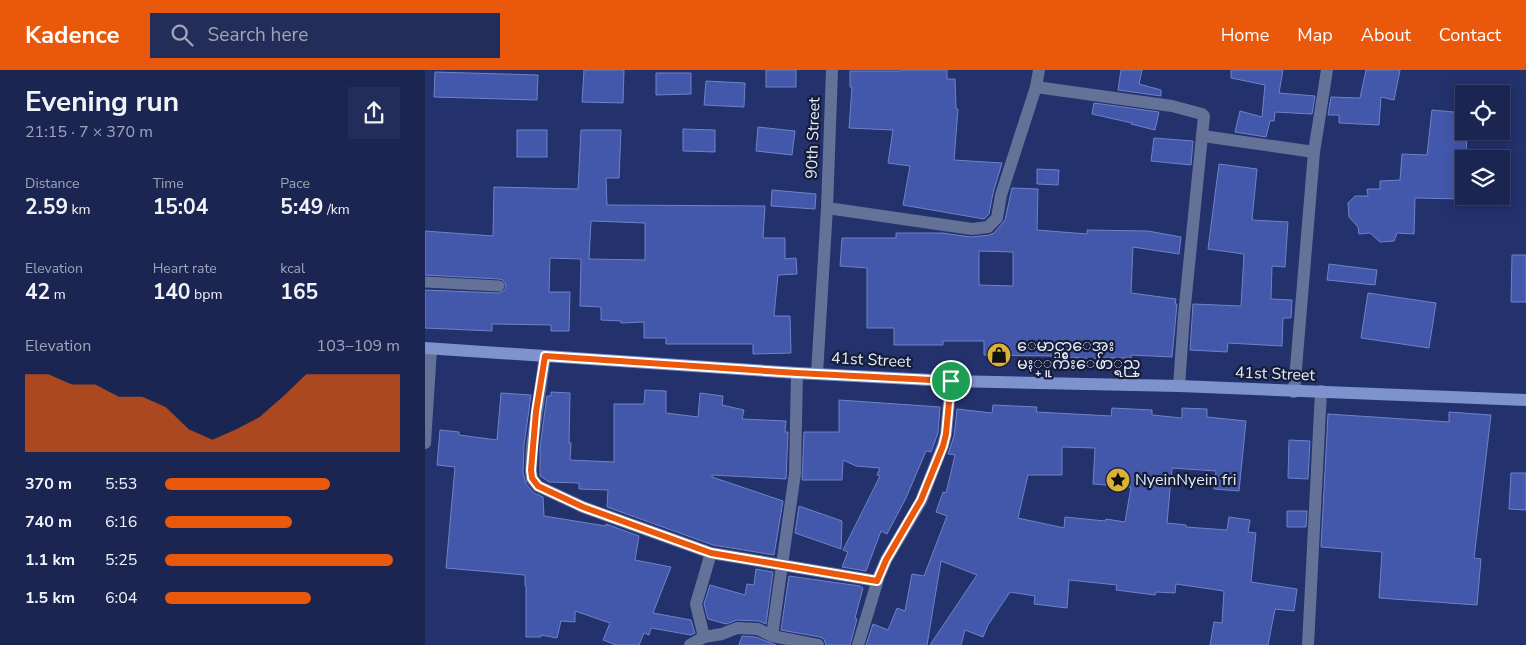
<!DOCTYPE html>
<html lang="en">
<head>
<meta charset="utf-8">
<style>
  :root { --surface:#1a2552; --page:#232d59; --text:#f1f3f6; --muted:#9fa5b8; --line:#384269; --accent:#ea580c }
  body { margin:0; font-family:"Nunito Sans","Noto Sans Myanmar",sans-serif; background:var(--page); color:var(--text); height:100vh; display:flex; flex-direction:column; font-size:19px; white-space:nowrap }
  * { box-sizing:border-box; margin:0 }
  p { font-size:16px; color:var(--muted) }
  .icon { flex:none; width:28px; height:28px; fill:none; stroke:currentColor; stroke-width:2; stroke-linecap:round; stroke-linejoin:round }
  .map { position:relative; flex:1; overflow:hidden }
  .details { display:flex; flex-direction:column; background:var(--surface); width:425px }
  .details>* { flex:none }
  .fabs { position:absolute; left:1030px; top:15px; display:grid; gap:10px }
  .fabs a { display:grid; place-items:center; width:55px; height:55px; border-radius:0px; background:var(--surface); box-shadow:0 2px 12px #0003,0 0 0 1px var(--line); font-size:25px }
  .pin { position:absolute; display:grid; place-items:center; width:42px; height:42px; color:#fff; margin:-21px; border:2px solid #fff; border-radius:50%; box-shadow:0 1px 5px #0007 }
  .round { display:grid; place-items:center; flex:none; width:52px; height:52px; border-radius:0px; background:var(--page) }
  .overview { display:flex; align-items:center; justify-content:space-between; height:85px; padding:0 25px }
  h1 { font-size:28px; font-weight:700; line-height:38px }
  .metrics { display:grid; grid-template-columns:repeat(3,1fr); gap:8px; height:85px; padding:5px 25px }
  .metrics div { display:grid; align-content:center }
  .metrics b { font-size:21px; font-weight:700 }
  .metrics small { font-size:14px; font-weight:400 }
  .metrics p { font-size:14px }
  .chart { height:140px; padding:10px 25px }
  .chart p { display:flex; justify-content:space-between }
  .chart svg { width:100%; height:90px; margin-top:5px; fill:var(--accent); opacity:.7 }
  ul { padding:0 25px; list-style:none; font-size:16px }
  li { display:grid; grid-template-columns:80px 60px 1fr; align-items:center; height:38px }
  li i { height:12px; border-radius:6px; background:var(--accent) }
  header { display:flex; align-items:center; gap:30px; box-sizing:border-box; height:70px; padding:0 25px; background:var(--accent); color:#fff }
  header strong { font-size:24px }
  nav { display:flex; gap:28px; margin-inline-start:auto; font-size:18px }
  .search { width:350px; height:45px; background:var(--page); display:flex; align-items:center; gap:12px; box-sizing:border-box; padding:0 18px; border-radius:0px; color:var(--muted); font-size:19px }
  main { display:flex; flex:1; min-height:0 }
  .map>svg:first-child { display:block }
  .building { fill:#4358aa; stroke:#6e83c7; fill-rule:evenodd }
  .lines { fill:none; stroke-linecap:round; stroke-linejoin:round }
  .lane { stroke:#657297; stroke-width:11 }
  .street { stroke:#657297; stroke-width:12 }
  .secondary { stroke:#7e92cd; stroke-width:12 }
  .route-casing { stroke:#fff; stroke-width:10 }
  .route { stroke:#ea580c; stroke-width:6 }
  .labels { text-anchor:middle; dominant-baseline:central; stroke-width:4.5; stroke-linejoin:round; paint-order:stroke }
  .street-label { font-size:16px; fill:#e6ebfa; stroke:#151d38 }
  .poi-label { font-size:16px; fill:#e6ebfa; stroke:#151d38; text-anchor:start }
</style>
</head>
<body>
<header>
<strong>Kadence</strong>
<div class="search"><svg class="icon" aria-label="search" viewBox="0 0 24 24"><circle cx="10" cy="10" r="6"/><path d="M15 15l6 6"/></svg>Search here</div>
<nav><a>Home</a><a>Map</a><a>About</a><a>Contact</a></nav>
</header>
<main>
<section class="details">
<div class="overview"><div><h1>Evening run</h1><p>21:15 · 7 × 370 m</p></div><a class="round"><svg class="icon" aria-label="share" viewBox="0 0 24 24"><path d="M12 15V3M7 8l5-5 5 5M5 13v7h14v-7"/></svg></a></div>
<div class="metrics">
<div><p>Distance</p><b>2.59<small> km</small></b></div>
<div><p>Time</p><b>15:04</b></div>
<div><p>Pace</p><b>5:49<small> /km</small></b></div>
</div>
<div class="metrics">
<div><p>Elevation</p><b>42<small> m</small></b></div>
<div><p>Heart rate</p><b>140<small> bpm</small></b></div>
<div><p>kcal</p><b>165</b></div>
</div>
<div class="chart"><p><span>Elevation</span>103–109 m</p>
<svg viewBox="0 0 160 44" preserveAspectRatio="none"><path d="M0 44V6L10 6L20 11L30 11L40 17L50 17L60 22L70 33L80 38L90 33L100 27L110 17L120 6L130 6L140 6L150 6L160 6V44z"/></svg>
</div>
<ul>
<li><b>370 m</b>5:53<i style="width:70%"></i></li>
<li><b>740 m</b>6:16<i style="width:54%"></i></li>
<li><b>1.1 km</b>5:25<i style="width:97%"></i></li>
<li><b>1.5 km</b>6:04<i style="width:62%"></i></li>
</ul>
</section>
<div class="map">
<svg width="1101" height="575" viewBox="0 0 1101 575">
  <rect width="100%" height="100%" fill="#23316d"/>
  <g class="building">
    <path d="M159 0H199L198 33 157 32Z"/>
    <rect x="341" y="0" width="30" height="17"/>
    <path d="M477 0H522V9H530L531 39H533L529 90 577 93 568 123 564 144 559 149 478 135 485 96 463 93 468 60 424 58 427 17H425V1H477Z"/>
    <path d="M696 0H717L714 14 736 20V26L693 20Z"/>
    <path d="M806 0H858L854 23 890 26 887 44 850 42 849 51H845L841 67 810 62 815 41 837 47 840 15 806 8Z"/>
    <path d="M941 0H975L969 30 956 27 954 55 914 53V45H903L906 27 935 28Z"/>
    <path d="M10 2 113 5 112 30 9 27Z"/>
    <path d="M231 3H266V24L231 25Z"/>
    <path d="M281 11 320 13 319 37 279 35Z"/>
    <path d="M669 33 734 42 730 60 706 54 707 53 667 44Z"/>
    <path d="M1007 40 1039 43V61H1042L1041 89H1039V129L990 128 989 164 972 163 969 171 955 172 945 163 934 164 933 157 924 147 923 133 930 126H943L942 119H955V111L975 110 977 84 1002 85Z"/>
    <path d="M333 57 370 61 367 85 331 81Z"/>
    <path d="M258 59 290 60V82L258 81Z"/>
    <rect x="92" y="60" width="30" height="27"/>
    <path d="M156 60H196L194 108H181L182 135 340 136 338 168H360V189L371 188 372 204 353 205 349 246H365L366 283 328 284V274H241V268H219V252L196 253V251L176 250V237L155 236 156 189 125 188 124 222H145L144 261H126V255L67 254V261L0 258V220L74 223 80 220 81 216 78 210 74 209 0 205V161L68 166 69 117 153 119ZM166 151 220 153V190L164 189Z"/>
    <path d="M729 68 768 71 766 95 726 91Z"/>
    <path d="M794 94 832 99 827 150 863 152 860 197 847 196 846 229 867 230 866 248H858L857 276 803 273 802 282 765 280 768 234 816 236 819 184 783 179Z"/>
    <path d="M612 99 634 100 633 115 612 114Z"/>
    <path d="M587 118 613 119 612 160 662 164V160L723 161 756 167 754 184 708 177 706 223 751 229 750 234H752L747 287 706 285V288H672V289L629 286 559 285V271H518V275H469V258H442V198L415 196 417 168H471V163H517L546 167 564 165 569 163 580 150ZM554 181 588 182V216L554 215Z"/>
    <path d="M347 120 391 124 390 139 346 136Z"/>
    <path d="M1087 185H1101V232H1086Z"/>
    <path d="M904 194 952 200 950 215 902 210Z"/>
    <path d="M943 223 1011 233 1004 278 936 268Z"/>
    <path d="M220 320 241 321V343L273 347 275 323 298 326 297 335 319 340 317 349 361 351 360 362H363L361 409 287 405V407L358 431 349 485 288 475 182 437 183 420 154 419V413L124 412 115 406V377L122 326H126V322L145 323 144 373H146L145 390 189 392V334H219Z"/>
    <path d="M76 323 106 325 99 375 98 402 101 414 109 423 118 427 119 446 181 456V454L214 466 210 490 246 497 228 543 266 550 270 563 266 565 226 558 224 565 219 563 214 575H191L178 570 185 553 150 541V552L136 551 132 568 116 565V567H101V516H100V505L21 498 30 397 12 395 15 360 34 362V365L72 370Z"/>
    <path d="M414 330 515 337 513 363 506 382 501 381 481 428 462 464 456 461 441 501 417 497 423 482 418 480 455 406 452 405 455 398 431 396 418 390 417 410H377L379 362H414Z"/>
    <path d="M568 335 612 337 611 342 686 346 687 338 727 340V345L757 348V338L782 339V347L821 351 814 421 789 419 791 401 747 398 742 453 761 455V457L802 460 804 447 825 450 823 462 831 463 826 512 872 519 869 541 850 539 843 575H785L789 552 797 553 799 521 751 514 750 523 731 522 730 525 691 520 692 515 644 510 642 538 609 534 610 526 585 522 563 555 558 567 540 560 536 575H505L552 505 516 491 502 575H441L448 554 463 560 472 538 480 541 487 504 499 506 522 446 511 442 518 422 521 423 530 385 523 384 529 366 532 339 567 343ZM637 377 670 378 668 414 706 417 700 452 681 449 680 451 640 447 639 458 593 448 603 405H637Z"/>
    <path d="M1024 342 1066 345 1049 488 1056 489 1052 535 954 528 957 482 896 477 903 344 1024 352Z"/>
    <path d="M864 370 885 371 883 409 863 408Z"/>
    <path d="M1086 403H1101V440L1084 439Z"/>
    <path d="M374 436 417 451 416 479 370 463Z"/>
    <path d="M862 441H882L881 457H862Z"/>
    <path d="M331 499 348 502 341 554 334 551 312 550 301 554 283 549 279 534 285 515 320 525 322 514 329 515Z"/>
    <path d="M364 506 435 516 438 518 430 548 432 549 425 575H401L399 569 395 567 356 560Z"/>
    <path d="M317 566 331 567 351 575H314Z"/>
  </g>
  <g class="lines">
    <path class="lane" d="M0 212 74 216"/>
    <g class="street">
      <path d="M611 17 747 36 777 44 779 46 759 245 754 316"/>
      <path d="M778 66 889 82"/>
      <path d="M402 138 547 159 563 157 572 148 576 125 611 17 614 0"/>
      <path d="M120 286 107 376 106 401 107 409 113 416 158 437 286 483 271 534 279 567"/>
      <path d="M392 303 402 138 407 0"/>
      <path d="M869 322 889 82 902 0"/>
      <path d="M0 373 6 279"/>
      <path d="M286 483 452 511"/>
      <path d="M347 566 370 403 372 303"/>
      <path d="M265 575 279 567 297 564 312 558 333 559 347 566 393 575"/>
      <path d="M433 575 454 506 461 490 496 431 518 375 521 364 526 311"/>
      <path d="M883 575 896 321"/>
    </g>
    <path class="secondary" d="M0 278 372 303 526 311 754 316 1101 330"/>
  </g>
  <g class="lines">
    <defs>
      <path id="route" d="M120 286 372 303 526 311 521 364 518 376 496 430 461 490 452 511 286 483 158 437 113 416 107 408 106 400 111 342Z"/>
    </defs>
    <use href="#route" class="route-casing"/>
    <use href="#route" class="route"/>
  </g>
  <defs>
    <symbol id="shop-disc" viewBox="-11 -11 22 22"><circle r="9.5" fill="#dbb233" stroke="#151d38"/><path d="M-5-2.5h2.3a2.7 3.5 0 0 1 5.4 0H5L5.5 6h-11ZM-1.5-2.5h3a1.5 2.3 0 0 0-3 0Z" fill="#111"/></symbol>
    <symbol id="sight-disc" viewBox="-11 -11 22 22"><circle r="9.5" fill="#dbb233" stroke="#151d38"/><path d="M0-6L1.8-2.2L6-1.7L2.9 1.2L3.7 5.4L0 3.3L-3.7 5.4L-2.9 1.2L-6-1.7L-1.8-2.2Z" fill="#111"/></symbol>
  </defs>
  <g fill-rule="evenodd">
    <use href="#shop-disc" x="560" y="271" width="28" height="28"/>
    <use href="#sight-disc" x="679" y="396" width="28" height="28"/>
  </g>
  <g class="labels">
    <g class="street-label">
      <text transform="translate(388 68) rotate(-88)">90th Street</text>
      <text transform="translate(446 290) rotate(3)">41st Street</text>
      <text transform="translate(850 304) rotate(2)">41st Street</text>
    </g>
    <g class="poi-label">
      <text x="592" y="276">ေမာင္သာေအး<tspan x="592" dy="18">မႏ္ူက်ီးေဖ်ာ္ရည္</tspan></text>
      <text x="710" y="410">NyeinNyein fri</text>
    </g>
  </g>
</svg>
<div class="fabs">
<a><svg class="icon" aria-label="locate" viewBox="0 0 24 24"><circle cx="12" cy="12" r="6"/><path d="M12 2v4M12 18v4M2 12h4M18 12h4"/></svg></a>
<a><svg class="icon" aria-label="layers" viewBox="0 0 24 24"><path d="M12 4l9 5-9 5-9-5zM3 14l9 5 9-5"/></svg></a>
</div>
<div class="pin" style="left:526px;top:311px;background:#1e9e55"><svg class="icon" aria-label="arrive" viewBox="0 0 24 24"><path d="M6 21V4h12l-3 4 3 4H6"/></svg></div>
</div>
</main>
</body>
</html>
